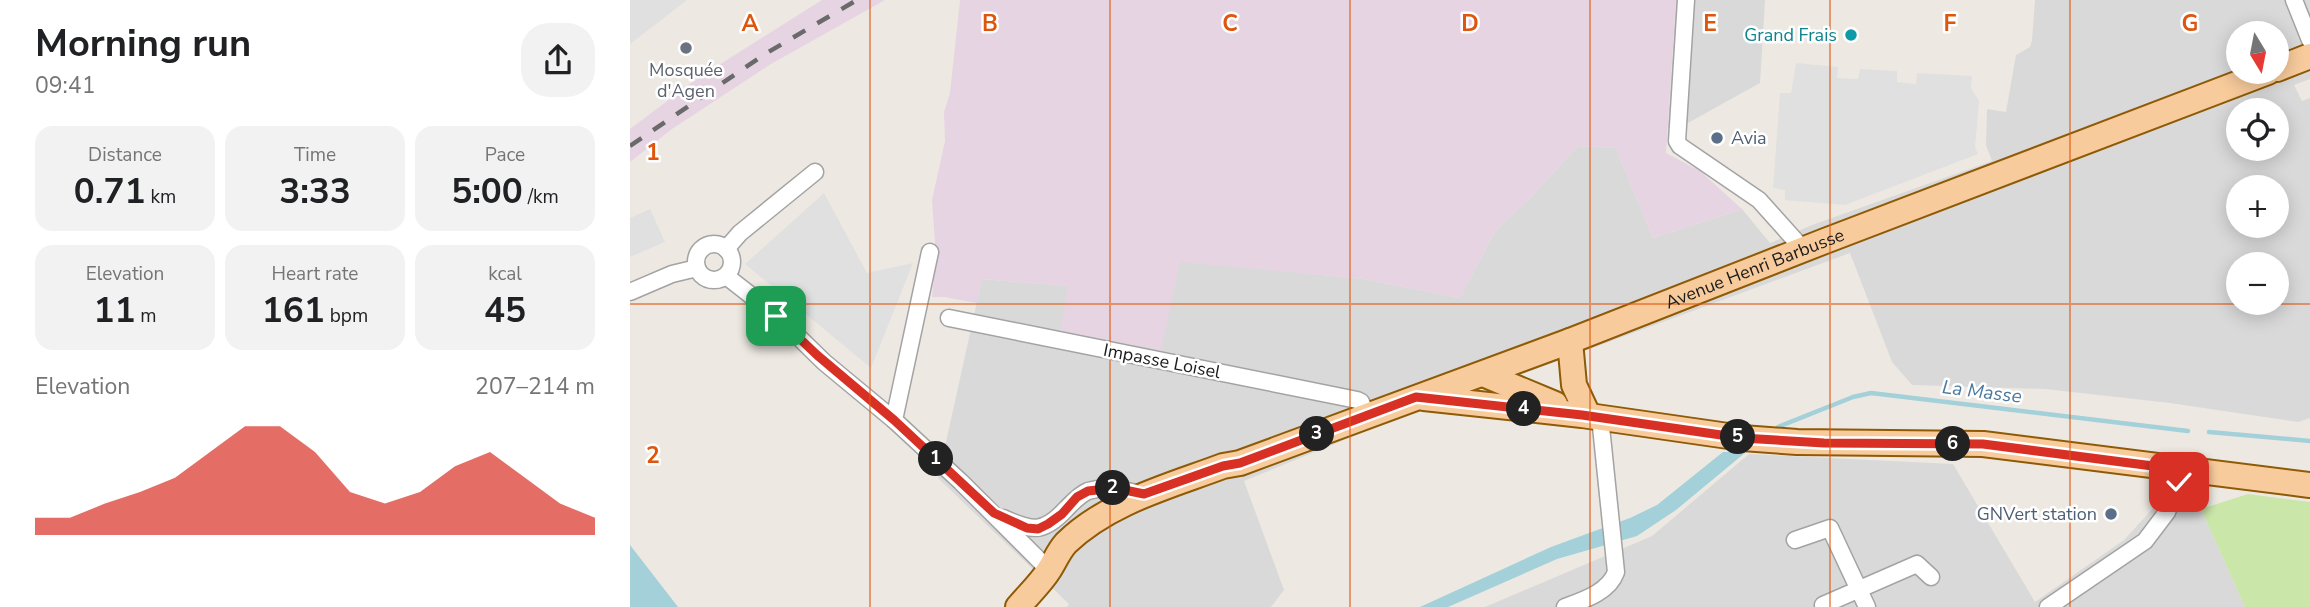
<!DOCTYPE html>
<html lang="en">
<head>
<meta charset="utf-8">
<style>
  :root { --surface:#fff; --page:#f2f2f2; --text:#202124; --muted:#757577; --accent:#d93025 }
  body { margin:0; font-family:"Nunito Sans",sans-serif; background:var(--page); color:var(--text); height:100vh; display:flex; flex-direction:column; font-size:26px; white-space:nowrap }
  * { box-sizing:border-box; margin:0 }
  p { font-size:23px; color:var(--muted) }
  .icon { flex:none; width:38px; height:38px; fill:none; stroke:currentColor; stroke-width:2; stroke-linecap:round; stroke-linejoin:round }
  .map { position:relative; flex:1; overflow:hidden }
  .sheet { display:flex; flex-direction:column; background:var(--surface); width:630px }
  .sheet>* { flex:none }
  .needle { width:46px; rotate:170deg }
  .tools { position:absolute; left:1596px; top:21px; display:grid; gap:14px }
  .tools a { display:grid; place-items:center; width:63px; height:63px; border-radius:50%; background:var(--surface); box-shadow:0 4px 18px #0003; font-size:35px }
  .pin { position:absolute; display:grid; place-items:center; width:60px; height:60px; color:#fff; margin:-30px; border-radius:14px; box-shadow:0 4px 10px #0006 }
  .km { position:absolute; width:35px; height:35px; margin:-18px; border-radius:50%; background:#222; color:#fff; font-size:19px; line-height:35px; text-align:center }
  .round { display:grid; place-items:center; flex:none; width:74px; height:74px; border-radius:28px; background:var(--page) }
  .overview { display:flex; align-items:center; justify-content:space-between; height:119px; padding:0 35px }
  h1 { font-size:38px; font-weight:700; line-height:52px }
  .metrics { display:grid; grid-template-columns:repeat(3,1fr); gap:10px; height:119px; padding:7px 35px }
  .metrics div { display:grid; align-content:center; border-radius:18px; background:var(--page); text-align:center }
  .metrics b { font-size:35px; font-weight:700 }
  .metrics small { font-size:19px; font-weight:400 }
  .metrics p { font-size:19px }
  .chart { height:196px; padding:14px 35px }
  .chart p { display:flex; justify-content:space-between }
  .chart svg { width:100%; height:126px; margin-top:7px; fill:var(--accent); opacity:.7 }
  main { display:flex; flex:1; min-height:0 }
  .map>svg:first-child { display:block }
  .residential { fill:#dad9d9; fill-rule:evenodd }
  .industrial { fill:#e6d4e3 }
  .grass { fill:#cae6a9 }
  .parking { fill:#e0e0e0 }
  .water { fill:#a3d0d9 }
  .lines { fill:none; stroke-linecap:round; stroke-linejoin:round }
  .stream { stroke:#a3d0d9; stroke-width:4.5 }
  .minor-casing { stroke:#a3a3a3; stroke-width:19 }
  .primary-casing { stroke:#8e5a06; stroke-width:28 }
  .minor { stroke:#fff; stroke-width:16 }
  .primary { stroke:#f8cb9c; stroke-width:24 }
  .rail { stroke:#6a6a6a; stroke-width:4.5; stroke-dasharray:14 14; stroke-linecap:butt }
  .route-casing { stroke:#fff; stroke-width:14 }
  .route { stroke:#d93025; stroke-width:9 }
  .grid { fill:none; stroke:#de560d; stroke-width:2; stroke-opacity:0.55 }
  .culture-dot { fill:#0f9aa8; stroke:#fff; stroke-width:2.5 }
  .worship-dot { fill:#6b7280; stroke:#fff; stroke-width:2.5 }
  .service-dot { fill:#5c6f8a; stroke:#fff; stroke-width:2.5 }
  .labels { text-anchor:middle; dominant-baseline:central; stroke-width:5; stroke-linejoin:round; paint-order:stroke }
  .culture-label { font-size:18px; fill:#0d838f; stroke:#fff; text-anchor:end }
  .worship-label { font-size:18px; fill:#5b616d; stroke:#fff }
  .service-label { font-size:18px; fill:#4e5e75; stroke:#fff; text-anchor:start }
  .street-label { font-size:18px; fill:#1c1c1c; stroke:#fff }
  .water-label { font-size:19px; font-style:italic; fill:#4a79a0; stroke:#fff }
  .grid-label { font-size:23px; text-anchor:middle; font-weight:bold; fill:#de560d; stroke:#fff; stroke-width:5; stroke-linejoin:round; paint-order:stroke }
</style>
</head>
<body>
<main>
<section class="sheet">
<div class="overview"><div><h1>Morning run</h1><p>09:41</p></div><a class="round"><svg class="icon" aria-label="share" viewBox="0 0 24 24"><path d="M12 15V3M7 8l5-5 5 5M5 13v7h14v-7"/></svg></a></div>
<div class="metrics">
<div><p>Distance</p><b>0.71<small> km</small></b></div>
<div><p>Time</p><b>3:33</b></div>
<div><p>Pace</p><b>5:00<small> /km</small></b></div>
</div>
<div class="metrics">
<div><p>Elevation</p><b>11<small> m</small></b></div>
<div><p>Heart rate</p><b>161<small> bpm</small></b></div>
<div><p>kcal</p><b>45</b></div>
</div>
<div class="chart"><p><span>Elevation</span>207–214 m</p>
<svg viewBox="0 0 160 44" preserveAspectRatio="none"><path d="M0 44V38L10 38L20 33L30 29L40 24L50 15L60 6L70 6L80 15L90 29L100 33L110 29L120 20L130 15L140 24L150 33L160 38V44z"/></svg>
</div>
</section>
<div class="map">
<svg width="1680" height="607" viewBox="0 0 1680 607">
  <rect width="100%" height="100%" fill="#ede9e2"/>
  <g class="residential">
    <path d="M1046 0H1135L1130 83 1056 124 1038 128Z"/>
    <path d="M1405 0H1680V79L1664 85 1672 101 1680 98V418L1668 422 1540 403 1415 389 1282 385 1262 362 1220 253 724 436 614 481 654 590 641 607H437L439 604 308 478 352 279 439 286 530 350 550 261 733 279 830 298 865 231 900 198 948 146 986 148 1023 238 1112 209 1140 243 1182 225 1362 161 1356 145 1357 109 1376 112 1386 55 1400 47 1402 40ZM1608 33H1647V72H1608ZM1608 110H1647V149H1608ZM1608 187H1647V226H1608ZM1608 264H1647V303H1608Z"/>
    <path d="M1119 454 1323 464 1405 602 1494 540 1529 502 1571 509 1615 607H855L1022 536Z"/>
  </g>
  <g class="industrial">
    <path d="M192 0H255L141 64 42 129 0 162V129L65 80Z"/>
    <path d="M330 0H1046L1036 153 1070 171 1112 209 1023 238 986 148 948 146 900 198 865 231 830 298 733 279 550 262 531 350 430 331 438 286 352 279 347 303 314 297H302L306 255 302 200 315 141 314 112 320 93Z"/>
  </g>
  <path class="grass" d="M1618 494 1680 502V607H1615L1571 509Z"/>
  <g class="parking">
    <path d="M0 0H57L0 44Z"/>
    <path d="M1166 63 1208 67 1207 78 1228 79 1230 69 1267 71V82L1286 84 1287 73 1342 76 1341 88 1349 101 1345 147 1348 154 1215 205 1155 200V190L1143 188 1150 93H1161Z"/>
    <path d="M194 193 237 273 283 263 241 368 115 264Z"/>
    <path d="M20 209 35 242 0 257V218Z"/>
  </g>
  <g class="water">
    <path d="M1093 452H1116L1046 510 1007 536 927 559 818 607H790L921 547 1000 518 1027 505Z"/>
    <path d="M0 545 48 607H0Z"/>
  </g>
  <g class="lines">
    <g class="stream">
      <path d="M1148 427 1223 397 1241 393 1558 431"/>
      <path d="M1579 432 1680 441"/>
    </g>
    <defs>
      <g id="minor">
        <path d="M1056 0 1047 141 1050 146 1129 200 1173 249"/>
        <path d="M1664 0 1680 40"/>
        <circle cx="84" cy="262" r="18"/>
        <path d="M96 249 110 233 185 172"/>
        <path d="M300 252 264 420 331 482 419 570"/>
        <path d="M96 276 146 315 194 362 264 420"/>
        <path d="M0 292 42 274 67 268"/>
        <path d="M319 318 727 400 731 402 737 415"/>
        <path d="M373 518C402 531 413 534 436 509 443 502 449 495 458 491 477 485 494 491 513 494"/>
        <path d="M1165 540 1200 528 1237 607"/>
        <path d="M1193 605 1287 564 1301 577"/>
        <path d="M935 607C954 600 979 592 986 572L970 417"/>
        <path d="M1418 607 1515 541 1537 512 1554 470"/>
      </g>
      <g id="primary">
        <path d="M1647 69 1680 56"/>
        <path d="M940 341 944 385 958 415"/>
        <path d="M853 374 925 404"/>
        <path d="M794 398 952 415 1112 438 1167 442 1353 444 1680 485"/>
        <path id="s1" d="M388 607C398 595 411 583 419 570 425 561 428 552 436 543 478 502 540 486 593 466L610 463 940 341 1195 241 1638 72"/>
      </g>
    </defs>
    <use href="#minor" class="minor-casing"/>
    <use href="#primary" class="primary-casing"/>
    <use href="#minor" class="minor"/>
    <use href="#primary" class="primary"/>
    <path class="rail" d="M0 146 135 54 227 0"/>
  </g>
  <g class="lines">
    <defs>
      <path id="route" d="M146 316 187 355 264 420 364 513 397 528 408 529 418 524 432 514 447 497 458 491 485 488 514 494 593 466 610 463 786 397 952 415 1112 438 1194 443 1353 444 1554 470 1549 482"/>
    </defs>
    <use href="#route" class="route-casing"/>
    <use href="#route" class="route"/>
  </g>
  <path class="grid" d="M240 0V607M480 0V607M720 0V607M960 0V607M1200 0V607M1440 0V607M0 304H1680"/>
  <circle class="culture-dot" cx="1221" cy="35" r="7"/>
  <circle class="worship-dot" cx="56" cy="48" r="7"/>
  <g class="service-dot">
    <circle cx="1087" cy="138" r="7"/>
    <circle cx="1481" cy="514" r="7"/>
  </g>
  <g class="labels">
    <g class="culture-label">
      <text x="1207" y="35">Grand Frais</text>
    </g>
    <g class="worship-label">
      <text x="56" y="70">Mosquée<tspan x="56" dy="21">d'Agen</tspan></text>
    </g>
    <g class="service-label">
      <text x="1101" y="138">Avia</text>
      <text x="1467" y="514" text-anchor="end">GNVert station</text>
    </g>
    <g class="street-label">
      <text stroke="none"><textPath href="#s1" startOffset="824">Avenue Henri Barbusse</textPath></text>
      <text transform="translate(532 361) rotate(11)">Impasse Loisel</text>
    </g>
    <g class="water-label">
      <text transform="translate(1352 392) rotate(7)">La Masse</text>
    </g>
  </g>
  <g class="grid-label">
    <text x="120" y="31">A</text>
    <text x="360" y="31">B</text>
    <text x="600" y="31">C</text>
    <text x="840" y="31">D</text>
    <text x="1080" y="31">E</text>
    <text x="1320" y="31">F</text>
    <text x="1560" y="31">G</text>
    <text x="23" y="160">1</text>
    <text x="23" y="463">2</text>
  </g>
</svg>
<div class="tools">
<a><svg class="needle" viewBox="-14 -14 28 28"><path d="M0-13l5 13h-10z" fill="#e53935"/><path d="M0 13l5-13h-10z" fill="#757577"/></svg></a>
<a><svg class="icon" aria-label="locate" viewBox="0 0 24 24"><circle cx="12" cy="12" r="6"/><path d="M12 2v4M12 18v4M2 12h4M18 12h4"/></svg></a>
<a>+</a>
<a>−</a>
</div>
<div class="pin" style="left:146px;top:316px;background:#1e9e55"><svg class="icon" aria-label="arrive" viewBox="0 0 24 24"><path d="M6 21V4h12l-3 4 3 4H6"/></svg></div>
<div class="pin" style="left:1549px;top:482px;background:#d93025"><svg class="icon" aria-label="check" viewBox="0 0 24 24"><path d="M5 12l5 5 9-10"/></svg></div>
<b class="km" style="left:306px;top:459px">1</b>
<b class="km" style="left:483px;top:488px">2</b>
<b class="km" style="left:687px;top:434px">3</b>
<b class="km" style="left:894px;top:409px">4</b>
<b class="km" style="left:1108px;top:437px">5</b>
<b class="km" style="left:1323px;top:444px">6</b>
</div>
</main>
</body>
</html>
